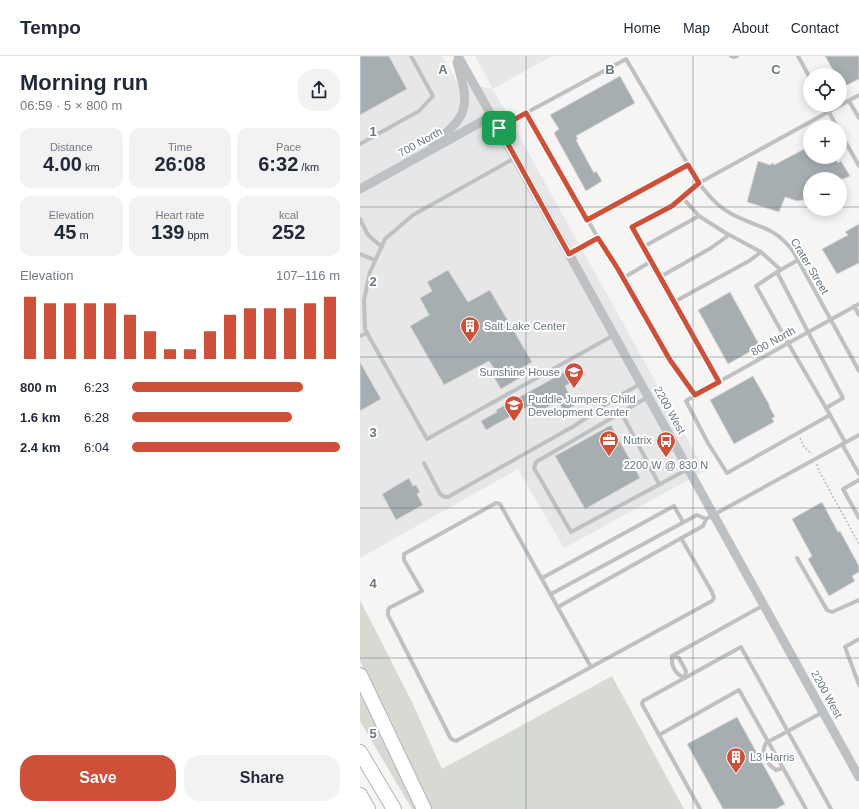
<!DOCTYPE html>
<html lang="en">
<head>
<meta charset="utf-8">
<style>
  :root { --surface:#fff; --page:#f2f2f3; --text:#1f2937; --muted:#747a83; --line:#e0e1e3; --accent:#cf5039 }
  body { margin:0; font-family:Arial,sans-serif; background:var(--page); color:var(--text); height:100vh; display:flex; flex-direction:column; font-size:15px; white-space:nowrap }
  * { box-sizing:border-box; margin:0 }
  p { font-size:13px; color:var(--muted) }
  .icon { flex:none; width:22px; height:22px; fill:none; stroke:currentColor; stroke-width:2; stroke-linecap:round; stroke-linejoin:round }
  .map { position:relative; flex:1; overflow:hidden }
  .drawer { display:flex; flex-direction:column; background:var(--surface); width:360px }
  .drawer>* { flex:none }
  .fabs { position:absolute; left:443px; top:12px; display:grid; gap:8px }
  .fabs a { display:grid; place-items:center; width:44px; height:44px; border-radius:50%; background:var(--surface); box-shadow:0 2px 10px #0003; font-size:20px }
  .pin { position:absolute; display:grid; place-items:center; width:34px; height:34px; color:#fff; margin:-17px; border-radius:8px; box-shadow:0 2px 6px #0006 }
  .round { display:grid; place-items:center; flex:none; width:42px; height:42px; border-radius:16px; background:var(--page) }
  .overview { display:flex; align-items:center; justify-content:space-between; height:68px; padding:0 20px }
  h1 { font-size:22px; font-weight:800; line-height:30px }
  .stats { display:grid; grid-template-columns:repeat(3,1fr); gap:6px; height:68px; padding:4px 20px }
  .stats div { display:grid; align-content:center; border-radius:10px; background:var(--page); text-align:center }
  .stats b { font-size:20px; font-weight:800 }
  .stats small { font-size:11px; font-weight:400 }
  .stats p { font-size:11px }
  .chart { height:112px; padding:8px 20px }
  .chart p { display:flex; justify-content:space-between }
  .chart svg { width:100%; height:72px; margin-top:4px; stroke:var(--accent); stroke-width:6 }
  .cta { display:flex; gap:8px; margin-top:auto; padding:8px 20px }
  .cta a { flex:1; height:46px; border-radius:16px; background:var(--accent); color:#fff; font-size:16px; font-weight:800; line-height:46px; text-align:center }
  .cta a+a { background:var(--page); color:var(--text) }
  ul { padding:0 20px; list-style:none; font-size:13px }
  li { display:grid; grid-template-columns:64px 48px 1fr; align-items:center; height:30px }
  li i { height:10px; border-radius:5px; background:var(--accent) }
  header { display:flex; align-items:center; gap:24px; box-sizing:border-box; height:56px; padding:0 20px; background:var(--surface); border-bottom:1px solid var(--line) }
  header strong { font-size:19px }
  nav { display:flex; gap:22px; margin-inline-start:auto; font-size:14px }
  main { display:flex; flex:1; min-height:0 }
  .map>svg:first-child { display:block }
  .built { fill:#e6e7e6 }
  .green { fill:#d6dad2 }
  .building { fill:#a7aeb2; stroke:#d7d7d5 }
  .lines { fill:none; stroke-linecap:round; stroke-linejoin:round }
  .motorway-casing { stroke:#b1b4b7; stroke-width:16 }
  .path { stroke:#b7babc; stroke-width:1.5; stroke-dasharray:2 2; stroke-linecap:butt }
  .service { stroke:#bdc1c4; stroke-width:4 }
  .tertiary { stroke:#bdc1c4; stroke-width:9 }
  .motorway { stroke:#fff; stroke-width:14 }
  .route-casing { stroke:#fff; stroke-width:8 }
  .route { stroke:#cf5039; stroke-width:5 }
  .grid { fill:none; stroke:#687780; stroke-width:1; stroke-opacity:0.55 }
  .labels { text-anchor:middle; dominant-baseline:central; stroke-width:4; stroke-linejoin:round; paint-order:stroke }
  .street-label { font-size:11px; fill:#687780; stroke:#fff }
  .poi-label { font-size:11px; fill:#687780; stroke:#fff; text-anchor:start }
  .grid-label { font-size:13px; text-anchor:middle; font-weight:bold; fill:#687780; stroke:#fff; stroke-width:4; stroke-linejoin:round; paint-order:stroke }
</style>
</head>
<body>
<header>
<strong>Tempo</strong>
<nav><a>Home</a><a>Map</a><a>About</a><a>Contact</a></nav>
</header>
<main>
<section class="drawer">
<div class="overview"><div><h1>Morning run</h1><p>06:59 · 5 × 800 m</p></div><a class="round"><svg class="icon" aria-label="share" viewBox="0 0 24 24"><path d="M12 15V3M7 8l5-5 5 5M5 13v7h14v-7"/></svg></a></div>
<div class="stats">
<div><p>Distance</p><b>4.00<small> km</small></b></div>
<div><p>Time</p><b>26:08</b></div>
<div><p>Pace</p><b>6:32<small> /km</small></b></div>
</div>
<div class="stats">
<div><p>Elevation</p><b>45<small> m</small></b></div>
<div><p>Heart rate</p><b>139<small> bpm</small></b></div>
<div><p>kcal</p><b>252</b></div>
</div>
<div class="chart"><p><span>Elevation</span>107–116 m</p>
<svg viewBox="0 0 160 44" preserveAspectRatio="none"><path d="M5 44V6M15 44V10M25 44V10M35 44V10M45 44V10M55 44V17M65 44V27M75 44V38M85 44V38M95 44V27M105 44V17M115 44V13M125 44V13M135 44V13M145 44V10M155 44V6"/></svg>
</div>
<ul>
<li><b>800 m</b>6:23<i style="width:82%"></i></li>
<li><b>1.6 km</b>6:28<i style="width:77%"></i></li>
<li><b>2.4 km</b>6:04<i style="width:100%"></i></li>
</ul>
<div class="cta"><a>Save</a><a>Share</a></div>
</section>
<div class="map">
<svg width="499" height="753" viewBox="0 0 499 753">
  <rect width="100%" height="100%" fill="#f6f5f3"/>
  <path class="built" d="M0 0H82L97 26 133 33 115 0H192L133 33 345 415 204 492 158 413 0 502Z"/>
  <g class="green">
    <path d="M0 544 51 644 82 713 252 620 324 753H72L0 605Z"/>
    <path d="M0 633 58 753H52L0 665Z"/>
  </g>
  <g class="building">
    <path d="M0 0H29L47 33 0 59Z"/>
    <path d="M465 0H499V23L483 31 480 27V19H476Z"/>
    <path d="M260 20 275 47 216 80 218 83 216 84 234 117 236 115 242 125 226 135 194 77 199 73 190 59Z"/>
    <path d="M450 90V101H474L478 107 481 105 490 120 483 123H450V137L446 139 448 143 437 145 425 141 419 156 387 146 398 105 410 109 413 107 414 109Z"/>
    <path d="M499 168V207L477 218 462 193 488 179 485 176Z"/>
    <path d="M88 214 108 246 130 234 172 306 156 315 160 322 141 333 133 320 137 317 129 305 84 329 50 270 69 259 60 242 72 235 67 226Z"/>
    <path d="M370 236 400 290 368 308 338 254Z"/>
    <path d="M0 306 21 343 0 355Z"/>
    <path d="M219 308 225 319 205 330 215 349 204 355 198 345 176 358 171 349 126 374 121 365 137 356 136 354Z"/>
    <path d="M393 320 410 350H409L415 361 412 362 414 366 374 388 350 344Z"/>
    <path d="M251 369 280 422 225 453 195 400Z"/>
    <path d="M49 422 53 430 56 429 60 436 57 438 63 449 36 464 22 438Z"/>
    <path d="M462 446 478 476 480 475 499 510V516L492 520 495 525 469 540 448 503 452 500 432 463Z"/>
    <path d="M377 661 425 748 416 753H363L327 688Z"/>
  </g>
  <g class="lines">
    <defs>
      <g id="motorway">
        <path d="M0 619 64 753"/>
        <path d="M0 696 34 753"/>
        <path d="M0 739 8 753"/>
      </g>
    </defs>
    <use href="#motorway" class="motorway-casing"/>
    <g class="path">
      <path d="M440 382 444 391 452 398"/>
      <path d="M457 408 459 415 499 488"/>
    </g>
    <g class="service">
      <path d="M371 0 374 1 377 0"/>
      <path d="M438 0 450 22"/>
      <path d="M489 45 499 62"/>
      <path d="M465 49 477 71"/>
      <path d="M166 57 266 3 339 127C348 139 357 150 370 157 396 172 412 168 433 195L499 315"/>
      <path d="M139 72 166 57 238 182 209 198"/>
      <path d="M480 76 499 110"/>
      <path d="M0 88 59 55 73 40 51 0"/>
      <path d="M155 102 53 159 25 183 10 216 4 244 5 273 7 277 67 383 254 279"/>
      <path d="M322 141 312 150 272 171 359 326"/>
      <path d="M0 163 8 179 22 191"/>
      <path d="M227 164 328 109"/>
      <path d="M238 182 258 213 310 304 335 339 326 345 348 387 367 417 470 359 485 386"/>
      <path d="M283 191 339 160"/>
      <path d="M0 198 15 204"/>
      <path d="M438 204 417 216 448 276 483 342 466 352 470 359"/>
      <path d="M421 214 401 196 364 176 339 160 322 141 339 127 499 39"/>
      <path d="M417 216 396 230 428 287 466 352"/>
      <path d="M300 221 351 192 369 179"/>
      <path d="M263 222 292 205"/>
      <path d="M314 246 389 205 401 196"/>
      <path d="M494 250 499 259"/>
      <path d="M0 280 7 277"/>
      <path d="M335 339 499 248"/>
      <path d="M288 341 176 406 174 412 211 476 328 413"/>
      <path d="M261 356 299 428"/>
      <path d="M482 388 499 418"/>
      <path d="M64 407 80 438 85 441H88L214 370 254 343 280 328"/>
      <path d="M499 424 483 433 499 462"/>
      <path d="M437 502 467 554 472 556 499 544"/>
      <path d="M182 522 314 450 323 466"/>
      <path d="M191 538 337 459 346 463"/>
      <path d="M198 551 343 470 346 463 499 379"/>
      <path d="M499 583 485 591 499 629"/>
      <path d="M312 600 404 549"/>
      <path d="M312 600 319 602 326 615 325 622"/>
      <path d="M312 600C311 610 315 618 325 622"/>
      <path d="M231 611 140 448 136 447 44 498V504L62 535 29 552 28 555V559L91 683 96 685 352 545 354 542 352 536 321 482"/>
      <path d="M299 679 379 634 423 712"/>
      <path d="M340 753 282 648 283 645 381 591 471 753"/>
      <path d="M446 753 423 712 416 714C407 708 400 698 406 687L463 656"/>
    </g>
    <g class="tertiary">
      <path d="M98 0 209 198 499 721"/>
      <path d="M73 89C81 81 92 73 98 64 111 47 102 25 97 6"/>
      <path d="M0 133 132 60"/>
    </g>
    <use href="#motorway" class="motorway"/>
  </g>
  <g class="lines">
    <defs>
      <path id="route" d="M166 57 227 164 328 109 339 127 312 150 272 171 359 326 335 339 310 304 258 213 238 182 209 198 139 72Z"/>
    </defs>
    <use href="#route" class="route-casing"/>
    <use href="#route" class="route"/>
  </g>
  <path class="grid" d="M166 0V753M333 0V753M0 151H450M480 151H499M0 301H499M0 452H499M0 602H499"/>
  <defs>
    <symbol id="building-pin" viewBox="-11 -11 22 30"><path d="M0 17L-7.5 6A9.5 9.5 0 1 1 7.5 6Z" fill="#cf5039" stroke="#fff"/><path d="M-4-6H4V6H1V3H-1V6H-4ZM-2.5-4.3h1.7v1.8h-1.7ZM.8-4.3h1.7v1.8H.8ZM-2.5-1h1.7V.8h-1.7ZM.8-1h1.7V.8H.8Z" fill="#fff"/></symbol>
    <symbol id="school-pin" viewBox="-11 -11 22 30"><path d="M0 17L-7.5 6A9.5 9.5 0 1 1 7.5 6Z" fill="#cf5039" stroke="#fff"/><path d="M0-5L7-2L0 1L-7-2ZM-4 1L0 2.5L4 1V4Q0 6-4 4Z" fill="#fff"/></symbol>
    <symbol id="office-pin" viewBox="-11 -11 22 30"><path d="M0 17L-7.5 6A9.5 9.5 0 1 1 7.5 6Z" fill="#cf5039" stroke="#fff"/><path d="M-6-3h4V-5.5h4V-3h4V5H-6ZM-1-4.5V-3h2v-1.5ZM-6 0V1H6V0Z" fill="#fff"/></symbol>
    <symbol id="bus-pin" viewBox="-11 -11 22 30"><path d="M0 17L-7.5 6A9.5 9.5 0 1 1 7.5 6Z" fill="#cf5039" stroke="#fff"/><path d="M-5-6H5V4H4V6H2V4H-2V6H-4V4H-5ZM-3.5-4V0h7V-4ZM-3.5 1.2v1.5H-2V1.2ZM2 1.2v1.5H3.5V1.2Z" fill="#fff"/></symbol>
  </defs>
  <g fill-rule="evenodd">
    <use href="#building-pin" x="99" y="259" width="22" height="30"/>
    <use href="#school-pin" x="203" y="305" width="22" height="30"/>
    <use href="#school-pin" x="143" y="338" width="22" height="30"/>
    <use href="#office-pin" x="238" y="373" width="22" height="30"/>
    <use href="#bus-pin" x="295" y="374" width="22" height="30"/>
    <use href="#building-pin" x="365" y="690" width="22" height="30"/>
  </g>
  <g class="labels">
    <g class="street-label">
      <text transform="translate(60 86) rotate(-29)">700 North</text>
      <text transform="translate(450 210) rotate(59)">Crater Street</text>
      <text transform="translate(413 285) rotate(-29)">800 North</text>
      <text transform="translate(310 354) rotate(61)">2200 West</text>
      <text transform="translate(467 638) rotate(61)">2200 West</text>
    </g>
    <g class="poi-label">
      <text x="124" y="270">Salt Lake Center</text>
      <text x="200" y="316" text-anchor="end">Sunshine House</text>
      <text x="168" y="343">Puddle Jumpers Child<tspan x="168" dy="13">Development Center</tspan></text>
      <text x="263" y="384">Nutrix</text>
      <text x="306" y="409" text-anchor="middle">2200 W @ 830 N</text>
      <text x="390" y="701">L3 Harris</text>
    </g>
  </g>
  <g class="grid-label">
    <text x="83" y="18">A</text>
    <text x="250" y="18">B</text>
    <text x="416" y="18">C</text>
    <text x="13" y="80">1</text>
    <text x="13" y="230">2</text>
    <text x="13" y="381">3</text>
    <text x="13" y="532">4</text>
    <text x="13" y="682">5</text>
  </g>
</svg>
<div class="fabs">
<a><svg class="icon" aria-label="locate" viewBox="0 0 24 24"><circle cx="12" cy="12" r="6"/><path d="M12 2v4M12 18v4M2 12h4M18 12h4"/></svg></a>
<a>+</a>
<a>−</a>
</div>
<div class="pin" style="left:139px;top:72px;background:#1e9e55"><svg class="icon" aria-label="arrive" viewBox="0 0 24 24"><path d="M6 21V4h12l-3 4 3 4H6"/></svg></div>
</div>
</main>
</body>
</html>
